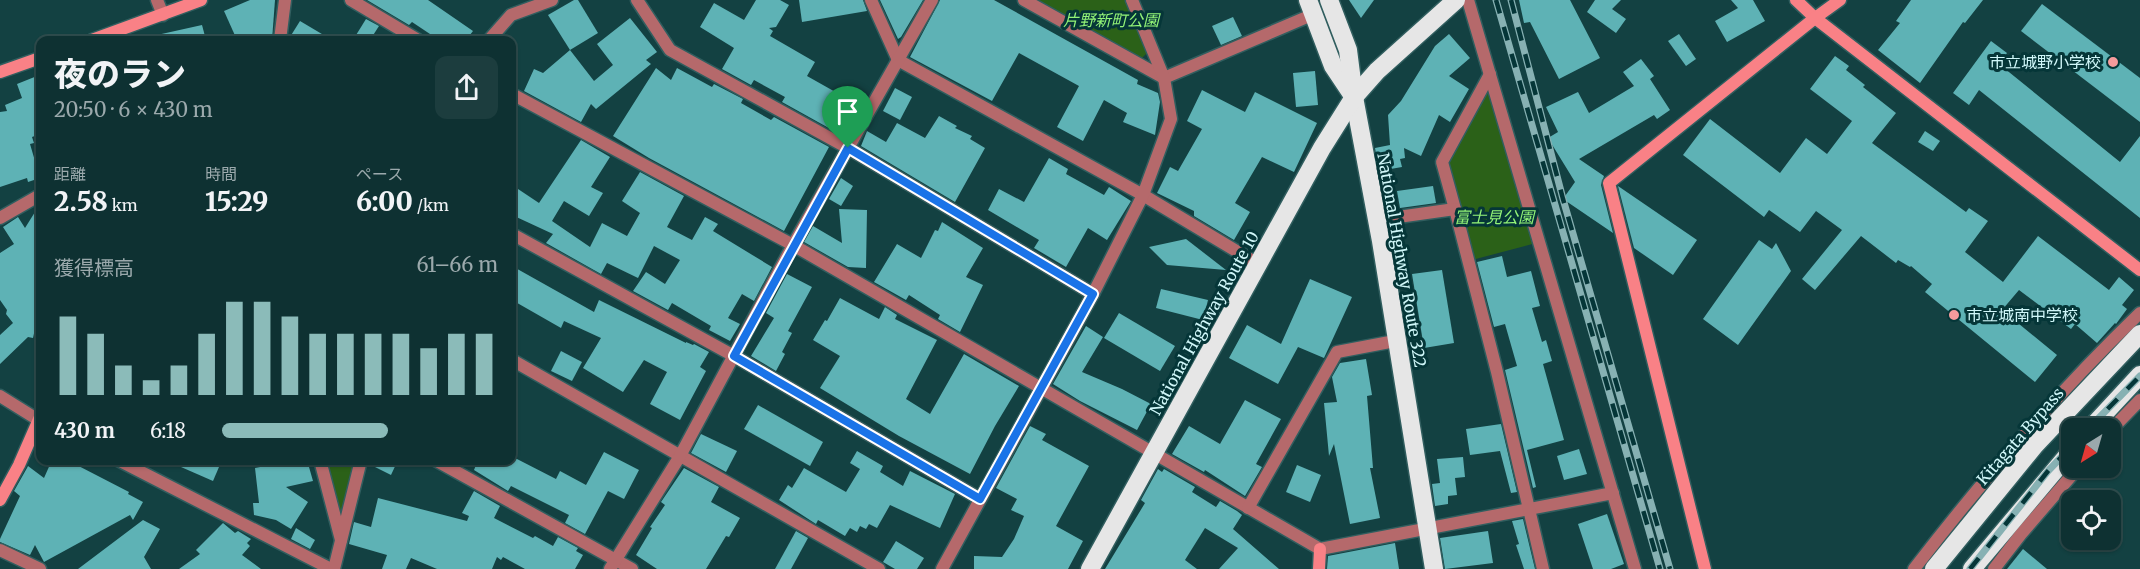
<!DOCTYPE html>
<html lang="ja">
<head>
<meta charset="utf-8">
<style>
  :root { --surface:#0e3132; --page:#1c3d3e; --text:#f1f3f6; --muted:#9ba9ac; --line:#2e4c4d; --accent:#8bbbb9 }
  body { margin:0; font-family:Merriweather,"Noto Sans JP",serif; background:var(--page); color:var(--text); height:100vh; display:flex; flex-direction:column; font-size:22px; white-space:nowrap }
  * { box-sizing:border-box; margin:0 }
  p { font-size:20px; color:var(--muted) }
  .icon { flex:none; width:33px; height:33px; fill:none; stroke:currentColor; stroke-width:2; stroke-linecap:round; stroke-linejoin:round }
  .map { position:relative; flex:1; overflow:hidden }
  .panel { position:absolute; left:36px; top:36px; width:480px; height:429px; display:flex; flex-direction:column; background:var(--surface); border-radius:12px; box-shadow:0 2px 4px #0004,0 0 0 2px var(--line) }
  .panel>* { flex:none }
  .needle { width:39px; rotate:217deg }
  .buttons { position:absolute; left:2061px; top:418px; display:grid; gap:12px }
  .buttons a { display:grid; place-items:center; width:60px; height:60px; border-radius:12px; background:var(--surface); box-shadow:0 2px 4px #0004,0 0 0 2px var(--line); font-size:30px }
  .pin { position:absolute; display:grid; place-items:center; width:51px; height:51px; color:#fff; margin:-62px -26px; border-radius:50% 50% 50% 0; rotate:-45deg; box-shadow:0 0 6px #0007 }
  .pin .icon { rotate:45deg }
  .round { display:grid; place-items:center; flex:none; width:63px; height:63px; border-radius:12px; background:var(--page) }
  .summary { display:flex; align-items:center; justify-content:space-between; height:102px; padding:0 18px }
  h1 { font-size:33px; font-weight:800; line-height:45px }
  .metrics { display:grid; grid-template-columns:repeat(3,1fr); gap:9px; height:102px; padding:6px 18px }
  .metrics div { display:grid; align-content:center }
  .metrics b { font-size:26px; font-weight:800 }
  .metrics small { font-size:16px; font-weight:400 }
  .metrics p { font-size:16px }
  .chart { height:168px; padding:12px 18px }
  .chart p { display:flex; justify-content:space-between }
  .chart svg { width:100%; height:108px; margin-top:6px; stroke:var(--accent); stroke-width:6 }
  ul { padding:0 18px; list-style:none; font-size:20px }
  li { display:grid; grid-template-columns:96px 72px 1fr; align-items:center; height:45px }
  li i { height:15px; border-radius:8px; background:var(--accent) }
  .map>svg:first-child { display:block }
  .green { fill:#2b6118 }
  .building { fill:#5eb2b5 }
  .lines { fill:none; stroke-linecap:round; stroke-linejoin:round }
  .street-casing { stroke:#315e5f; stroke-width:15 }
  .secondary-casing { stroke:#315e5f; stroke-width:15 }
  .highway-casing { stroke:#315e5f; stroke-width:21 }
  .street { stroke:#b5696b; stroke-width:12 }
  .secondary { stroke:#f98186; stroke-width:12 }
  .highway { stroke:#e6e6e6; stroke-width:18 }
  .rail-casing { stroke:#87b1b3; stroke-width:7 }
  .rail { stroke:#053638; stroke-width:4.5; stroke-dasharray:14; stroke-linecap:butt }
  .route-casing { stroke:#fff; stroke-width:12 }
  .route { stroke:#1a73e8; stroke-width:8 }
  .poi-dot { fill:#f59b9c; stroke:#053638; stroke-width:2 }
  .labels { text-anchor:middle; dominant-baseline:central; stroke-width:6; stroke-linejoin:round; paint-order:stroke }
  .park-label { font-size:16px; font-style:italic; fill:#93f377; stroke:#053638 }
  .poi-label { font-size:16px; fill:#d0f7f9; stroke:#053638; text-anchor:end }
  .street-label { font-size:16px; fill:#d0f7f9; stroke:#053638 }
</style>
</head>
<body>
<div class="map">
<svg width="2140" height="569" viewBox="0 0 2140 569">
  <rect width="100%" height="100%" fill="#134142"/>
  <g class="green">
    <path d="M1035 0H1126L1147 53 1140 60Z"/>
    <path d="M1489 83 1536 243 1472 260 1446 161Z"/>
    <path d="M325 461H359L341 533Z"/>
  </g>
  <g class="building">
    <path d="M250 0H275L272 40H237L224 11Z"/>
    <path d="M367 0H428L473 31 466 40H439L412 22 409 25Z"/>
    <path d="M574 0H578L598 33 570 50 548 15Z"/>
    <path d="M756 0H780L789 5 776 27 769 28 773 31 770 36 815 62 807 76 862 107 845 137 782 102 785 97 754 80 751 85 722 69 734 48 700 27 714 3 744 20Z"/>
    <path d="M799 0H863L867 11 802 22Z"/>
    <path d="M880 0H923L901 37 898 39Z"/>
    <path d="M940 0H994L1138 80 1137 84 1158 93 1160 102 1155 135 1123 122 1127 113 1104 100 1083 141 1057 127 1079 86 1019 53 992 101 910 57Z"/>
    <path d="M1349 0H1374L1361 18Z"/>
    <path d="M1519 0H1570L1600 58 1559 79 1530 22 1524 23Z"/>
    <path d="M1595 0H1621L1612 9 1626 19 1616 33 1587 12Z"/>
    <path d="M1731 0H1753L1765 21 1727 42 1715 21 1738 8Z"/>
    <path d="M1911 0H1983L1965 23 1963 22 1920 83 1878 50 1900 23 1896 21Z"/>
    <path d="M2042 4 2140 78V122L2021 31Z"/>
    <path d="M1233 17 1242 36 1221 45 1212 26Z"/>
    <path d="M630 18 657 52 646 60 651 64 596 109 591 104 581 122 524 91 534 69 543 73 570 50 594 81 613 65 597 44Z"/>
    <path d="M366 19 379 26 370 40H353Z"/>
    <path d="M300 21 332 40H288L289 34 290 37Z"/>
    <path d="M202 25 206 40H158L157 35Z"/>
    <path d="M1449 34 1470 58 1449 76 1469 89 1450 122 1439 115 1421 156 1404 148 1405 158 1400 159 1402 167 1379 171 1375 148 1390 145 1388 115 1401 101 1435 46Z"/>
    <path d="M1679 34 1696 59 1686 66 1668 41Z"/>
    <path d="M1991 41 2007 53 1999 64 2120 162 2140 136V218L1979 90 1969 105 1953 93Z"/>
    <path d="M1835 56 1849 66 1846 70 1865 85 1863 87 1896 113 1872 143 1966 212 1969 208 1988 221 1965 252 2003 282 2038 236 2109 290 2119 277 2134 290 2122 305 2127 309 2116 324 2115 323 2097 343 2075 324 2071 329 2019 290 2002 310 2057 355 2035 382 1925 292 1932 284 1911 266 1910 267 1898 260 1896 263 1861 236 1815 290 1802 279 1842 230 1816 211 1800 232 1769 210 1764 217 1683 155 1710 119 1780 173 1806 138 1827 154 1852 121 1810 89Z"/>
    <path d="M1641 59 1654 76 1650 79 1670 110 1657 119 1654 115 1579 159 1604 176 1601 185 1613 233 1563 199 1575 182 1548 138 1558 132 1546 107 1578 92 1589 113 1634 86 1623 72Z"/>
    <path d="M656 68 671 80 677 68 712 87 714 84 743 99 741 103 771 120 774 117 829 147 784 231 649 158 613 136Z"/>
    <path d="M1315 71 1318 105 1296 107 1293 73Z"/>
    <path d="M37 76 40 84V134L32 137 34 143 30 144 40 178 28 182 27 178 0 187V112L7 111 5 105 22 98 17 84Z"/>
    <path d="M895 88 912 97 900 120 883 111Z"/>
    <path d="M1202 90 1245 112 1255 92 1317 123 1294 172 1262 157 1235 203 1250 212 1234 240 1194 216V211L1157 193 1170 167 1178 171 1202 129 1187 121Z"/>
    <path d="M939 116 957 126 955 128 972 136 970 139 985 148 955 202 861 146 867 131 886 142 897 123 925 138Z"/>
    <path d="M1925 131 1940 141 1933 151 1918 142Z"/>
    <path d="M581 140 610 157 591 187 603 193 589 216 564 201 552 221 590 247 602 223 627 236 640 213 622 201 640 172 684 196 667 227 692 240 705 217 718 224 713 231 772 267 754 301 742 294 728 318 740 324 730 341 709 330 711 326 672 303 668 310 633 291 646 272 665 284 680 260 654 246 638 278 607 263 601 274 546 243 553 234 512 215V185L539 203Z"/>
    <path d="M1049 158 1068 169 1066 174 1104 195 1109 187 1131 201 1107 240 1088 228 1066 267 1034 248 1039 240 988 210 999 189 1024 202Z"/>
    <path d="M841 178 853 186 841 206 829 199Z"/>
    <path d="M1433 186 1436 203 1400 208 1397 191Z"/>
    <path d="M1618 186 1697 240 1673 275 1634 248Z"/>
    <path d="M40 204V306L33 338 28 337 0 364V335L13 323 6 314 7 310 0 300V253L14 244 3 227 18 217 25 228Z"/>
    <path d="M839 209 867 210 866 268 848 267 804 242 813 226 842 243Z"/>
    <path d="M942 222 983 248 966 277 983 285 960 332 938 319 940 315 909 295 906 300 874 282 897 244 921 258 935 230 938 231Z"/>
    <path d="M1186 239 1226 270 1167 265 1149 247Z"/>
    <path d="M1759 240 1772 249 1776 243 1791 271 1738 345 1703 319Z"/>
    <path d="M1502 256 1507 277 1531 271 1540 306 1532 308 1542 342 1546 340 1552 361 1543 364 1564 440 1527 450 1536 487 1533 488 1505 370 1517 366 1505 324 1494 327 1477 262Z"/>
    <path d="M512 266 594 312 599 300 686 343V342L693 345 694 344 709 352 700 367 706 371 680 420 650 404 667 372 644 360 623 392 583 368 601 338 564 321 561 328 512 300Z"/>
    <path d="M1442 270 1454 343 1424 348 1412 274Z"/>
    <path d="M787 274 812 287 788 331 792 333 782 352 785 354 776 371 751 356 774 318 766 313Z"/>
    <path d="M1310 279 1352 297 1324 358 1298 347 1278 384 1229 358 1247 325 1281 344Z"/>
    <path d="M1161 289 1208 300 1203 320 1156 308Z"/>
    <path d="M840 298 879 319 885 307 897 315 895 319 937 340 906 399 930 414 964 354 1019 386 995 426 970 474 899 436 820 388 840 356 813 340 825 320 827 321Z"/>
    <path d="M1119 313 1175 346 1160 371 1104 338Z"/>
    <path d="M1086 326 1103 337 1082 372 1122 389 1151 404 1137 430 1080 401 1053 384Z"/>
    <path d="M561 351 582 362 572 381 551 371Z"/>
    <path d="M1366 359 1372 395 1367 396 1373 468H1370L1380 518 1350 524 1334 444 1329 456 1324 403 1337 402 1332 377 1340 363Z"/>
    <path d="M1245 400 1281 419 1256 464 1262 467 1245 496 1205 470 1204 472 1172 454 1189 426 1220 444Z"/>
    <path d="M758 405 823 442 810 466 744 429Z"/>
    <path d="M1501 424 1517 492 1511 493 1500 451 1470 455 1466 429Z"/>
    <path d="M1030 426 1046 434 1042 440 1089 466 1056 526 1083 541 1068 569H974V556L1002 557 1014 539 1024 516 1011 510 1017 499 996 488Z"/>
    <path d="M701 434 737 451 726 472 691 453Z"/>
    <path d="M1579 449 1587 474 1564 480 1557 456Z"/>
    <path d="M857 451 883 466 880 472 903 486 910 471 955 494 940 528 890 505 877 528 869 524 866 529 860 526 857 532 850 528 845 536 818 520 816 524 779 500 788 485 792 488 804 468 846 492 860 469 850 463Z"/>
    <path d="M604 452 639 470 624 499 608 491 585 534 565 523 569 515 511 486 508 491 474 470 478 460 517 459 556 479 560 471 586 485Z"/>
    <path d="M1463 457 1465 477 1455 478 1457 495 1448 496V504L1435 506 1432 484 1440 483 1437 459Z"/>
    <path d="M52 460H67L129 492 128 494 143 502 133 520 130 515 44 562 35 545 30 555 0 542V539L20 496 14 491 27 468 28 466 44 478Z"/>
    <path d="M165 460H222L213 481Z"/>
    <path d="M296 460H307L313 481 286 487 308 502 291 529 276 520 254 515 253 503H259L255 468Z"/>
    <path d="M369 460H398L391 475 369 464Z"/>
    <path d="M1297 465 1321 475 1310 502 1286 492Z"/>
    <path d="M684 468 719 487 711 502 740 518 729 537 726 536 706 569H657L636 555 652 528 650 527 665 505 661 502Z"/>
    <path d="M1158 469 1162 472 1164 469 1195 487 1192 492 1216 507 1220 501 1237 511 1242 515 1233 529 1279 569H1219L1238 548 1205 528 1185 560 1197 569H1105L1145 503 1141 500Z"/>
    <path d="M474 491 500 506 494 518 533 538 535 536 553 546 558 537 578 548 576 551 583 555 575 569H525L503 557 501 560 497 557 492 569H437L411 558 406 569H382L387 555 349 544 354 522 371 527 378 498 467 521 469 516 462 513Z"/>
    <path d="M1607 514 1624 564 1611 569H1593L1578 524Z"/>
    <path d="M1523 519 1535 569H1524L1516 545 1519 544 1512 521Z"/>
    <path d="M143 520 160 529 144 557 151 569H78Z"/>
    <path d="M223 523 235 533 238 531 251 539 247 543 250 546 242 555 261 569H179L200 554 196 550Z"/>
    <path d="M296 528 315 540 310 549 291 539Z"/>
    <path d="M796 531 808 538 791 569H775Z"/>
    <path d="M1488 531 1493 563 1445 569 1440 538Z"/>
    <path d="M896 541 924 558 917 569H895L883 562Z"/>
    <path d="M1395 543 1399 569H1327L1328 556Z"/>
    <path d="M2023 549 2047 569H2007Z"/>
  </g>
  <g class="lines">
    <defs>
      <g id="street">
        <path d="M157 0 163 15"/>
        <path d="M351 0 418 40"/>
        <path d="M637 0 670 50 848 148 1093 294"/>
        <path d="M871 0 898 60 1143 195 1258 264"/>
        <path d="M1024 0 1164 78"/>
        <path d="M1468 0 1635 569"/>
        <path d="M280 40 285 0"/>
        <path d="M489 40 511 15 552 0"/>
        <path d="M1164 78 1314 14"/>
        <path d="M512 94 793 245 1320 549 1613 493"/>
        <path d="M1455 209 1442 162 1490 74"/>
        <path d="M1398 217 1455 209 1497 372 1543 569"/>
        <path d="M0 218 40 195"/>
        <path d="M512 234 734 356 980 499"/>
        <path d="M512 360 879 569"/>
        <path d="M0 396 40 421"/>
        <path d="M2110 431 2140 400"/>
        <path d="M118 460 331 569"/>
        <path d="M320 460 341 540"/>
        <path d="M435 460 632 569"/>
        <path d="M1248 508 1337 352 1395 341"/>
        <path d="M0 550 40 569"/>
        <path d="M334 569 361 460"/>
        <path d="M610 569 680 456 793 245 932 0"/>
        <path d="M942 569 1093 294 1143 195 1171 119 1164 78 1132 0"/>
        <path d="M1914 569C1985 477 2057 393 2140 313"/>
        <path d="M1994 569 2021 534 2078 468"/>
      </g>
      <g id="secondary">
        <path d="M1796 0 1815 18 2140 270"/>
        <path d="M92 40 201 0"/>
        <path d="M0 72 40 58"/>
        <path d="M0 500 19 465 40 417"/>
        <path d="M1319 569 1320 549"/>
        <path d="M1705 569 1609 183 1815 18 1840 0"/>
      </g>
      <g id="highway">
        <path d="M1308 0 1333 66 1351 93"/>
        <path d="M1329 0 1348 50 1354 97 1381 241 1434 569"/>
        <path d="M2090 429 2140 375"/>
        <path d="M1090 569 1322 148 1354 97 1377 71 1456 0"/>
        <path d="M1934 569 2035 445 2140 334"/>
        <path d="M1972 569 2072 450"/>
      </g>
    </defs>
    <use href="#street" class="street-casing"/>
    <use href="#secondary" class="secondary-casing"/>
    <use href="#highway" class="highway-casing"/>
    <use href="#street" class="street"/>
    <use href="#secondary" class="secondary"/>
    <use href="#highway" class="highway"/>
    <defs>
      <g id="rail">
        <path d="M1496 0 1660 569"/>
        <path d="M1511 0 1563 199 1670 569"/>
        <path d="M2088 429 2140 376"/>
        <path d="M1970 569 2048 471 2072 446"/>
      </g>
    </defs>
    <use href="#rail" class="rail-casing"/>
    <use href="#rail" class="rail"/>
  </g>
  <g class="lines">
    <defs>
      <path id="route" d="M848 148 1093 294 980 499 734 356Z"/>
    </defs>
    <use href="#route" class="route-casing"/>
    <use href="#route" class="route"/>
  </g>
  <g class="poi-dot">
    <circle cx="2113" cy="62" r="6"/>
    <circle cx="1954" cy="315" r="6"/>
  </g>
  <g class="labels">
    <g class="park-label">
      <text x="1111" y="20">片野新町公園</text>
      <text x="1494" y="217">富士見公園</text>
    </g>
    <g class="poi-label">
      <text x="2101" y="62">市立城野小学校</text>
      <text x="1966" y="315" text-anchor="start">市立城南中学校</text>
    </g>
    <g class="street-label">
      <text transform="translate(1402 260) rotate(80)">National Highway Route 322</text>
      <text transform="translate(1204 323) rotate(-61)">National Highway Route 10</text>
      <text transform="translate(2020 436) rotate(-49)">Kitagata Bypass</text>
    </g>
  </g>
</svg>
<div class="buttons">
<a><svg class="needle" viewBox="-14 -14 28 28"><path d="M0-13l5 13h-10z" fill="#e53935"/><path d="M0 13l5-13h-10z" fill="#9ba9ac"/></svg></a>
<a><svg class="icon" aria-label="locate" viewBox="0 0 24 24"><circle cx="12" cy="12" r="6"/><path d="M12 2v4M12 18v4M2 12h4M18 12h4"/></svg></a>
</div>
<div class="pin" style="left:848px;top:148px;background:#1e9e55"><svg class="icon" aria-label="arrive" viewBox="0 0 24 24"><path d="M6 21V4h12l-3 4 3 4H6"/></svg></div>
<section class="panel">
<div class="summary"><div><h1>夜のラン</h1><p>20:50 · 6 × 430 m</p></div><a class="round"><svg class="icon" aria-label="share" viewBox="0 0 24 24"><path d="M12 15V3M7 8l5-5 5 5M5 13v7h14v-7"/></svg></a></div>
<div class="metrics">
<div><p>距離</p><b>2.58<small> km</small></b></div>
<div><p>時間</p><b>15:29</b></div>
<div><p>ペース</p><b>6:00<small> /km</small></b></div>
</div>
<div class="chart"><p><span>獲得標高</span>61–66 m</p>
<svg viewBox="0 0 160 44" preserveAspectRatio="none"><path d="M5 44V12M15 44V19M25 44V32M35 44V38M45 44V32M55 44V19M65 44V6M75 44V6M85 44V12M95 44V19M105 44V19M115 44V19M125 44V19M135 44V25M145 44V19M155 44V19"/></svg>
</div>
<ul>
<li><b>430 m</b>6:18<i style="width:60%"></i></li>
</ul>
</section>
</div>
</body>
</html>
